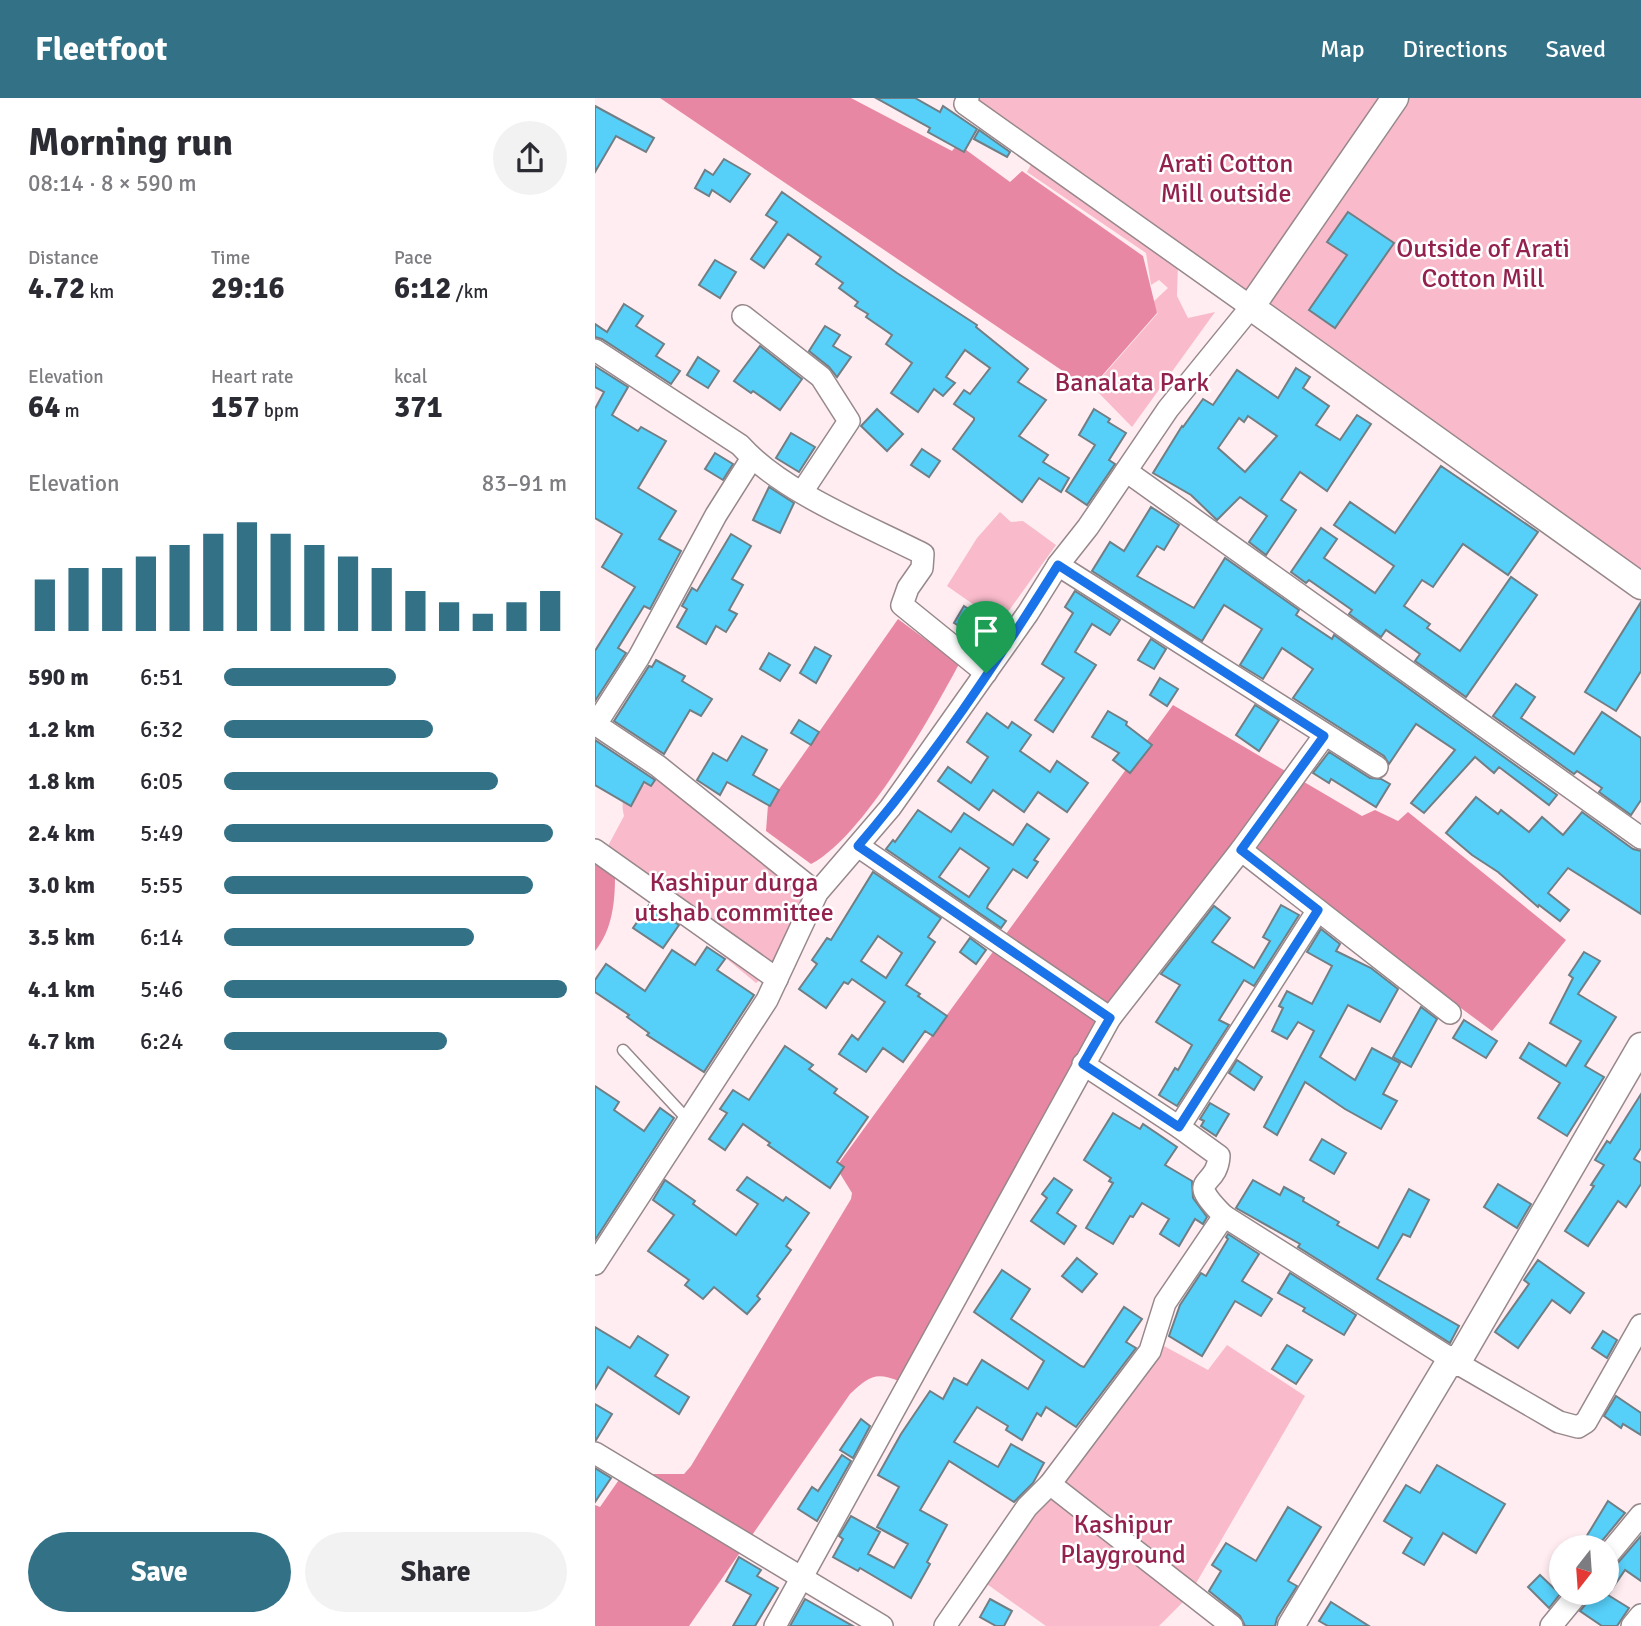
<!DOCTYPE html>
<html lang="en">
<head>
<meta charset="utf-8">
<style>
  :root { --surface:#fff; --page:#f2f2f3; --text:#2b2b33; --muted:#7c7c81; --accent:#337187 }
  body { margin:0; font-family:Signika,sans-serif; background:var(--page); color:var(--text); height:100vh; display:flex; flex-direction:column; font-size:26px; white-space:nowrap }
  * { box-sizing:border-box; margin:0 }
  p { font-size:23px; color:var(--muted) }
  .icon { flex:none; width:38px; height:38px; fill:none; stroke:currentColor; stroke-width:2; stroke-linecap:round; stroke-linejoin:round }
  .map { position:relative; flex:1; overflow:hidden }
  .sheet { display:flex; flex-direction:column; background:var(--surface); width:595px }
  .sheet>* { flex:none }
  .needle { width:46px; rotate:197deg }
  .buttons { position:absolute; left:954px; top:1437px; display:grid; gap:14px }
  .buttons a { display:grid; place-items:center; width:70px; height:70px; border-radius:50%; background:var(--surface); box-shadow:0 4px 10px #0003; font-size:35px }
  .pin { position:absolute; display:grid; place-items:center; width:60px; height:60px; color:#fff; margin:-72px -30px; border-radius:50% 50% 50% 0; rotate:-45deg; box-shadow:0 0 7px #0007 }
  .pin .icon { rotate:45deg }
  .round { display:grid; place-items:center; flex:none; width:74px; height:74px; border-radius:37px; background:var(--page) }
  .headline { display:flex; align-items:center; justify-content:space-between; height:119px; padding:0 28px }
  h1 { font-size:38px; font-weight:700; line-height:52px }
  .stats { display:grid; grid-template-columns:repeat(3,1fr); gap:10px; height:119px; padding:7px 28px }
  .stats div { display:grid; align-content:center }
  .stats b { font-size:30px; font-weight:700 }
  .stats small { font-size:19px; font-weight:400 }
  .stats p { font-size:19px }
  .chart { height:196px; padding:14px 28px }
  .chart p { display:flex; justify-content:space-between }
  .chart svg { width:100%; height:126px; margin-top:7px; stroke:var(--accent); stroke-width:6 }
  .action { display:flex; gap:14px; margin-top:auto; padding:14px 28px }
  .action a { flex:1; height:80px; border-radius:42px; background:var(--accent); color:#fff; font-size:28px; font-weight:700; line-height:80px; text-align:center }
  .action a+a { background:var(--page); color:var(--text) }
  ul { padding:0 28px; list-style:none; font-size:23px }
  li { display:grid; grid-template-columns:112px 84px 1fr; align-items:center; height:52px }
  li i { height:18px; border-radius:9px; background:var(--accent) }
  header { display:flex; align-items:center; gap:42px; box-sizing:border-box; height:98px; padding:0 35px; background:var(--accent); color:#fff }
  header strong { font-size:33px }
  nav { display:flex; gap:38px; margin-inline-start:auto; font-size:24px }
  main { display:flex; flex:1; min-height:0 }
  .map>svg:first-child { display:block }
  .green { fill:#f9bbcb }
  .water { fill:#e887a3 }
  .building { fill:#56cff9; stroke:#707f85; stroke-width:2; fill-rule:evenodd }
  .lines { fill:none; stroke-linecap:round; stroke-linejoin:round }
  .service-casing { stroke:#97888b; stroke-width:13 }
  .minor-casing { stroke:#97888b; stroke-width:24 }
  .tertiary-casing { stroke:#97888b; stroke-width:29 }
  .service { stroke:#fff; stroke-width:10 }
  .minor { stroke:#fff; stroke-width:21 }
  .tertiary { stroke:#fff; stroke-width:26 }
  .route-casing { stroke:#fff; stroke-width:14 }
  .route { stroke:#1a73e8; stroke-width:9 }
  .labels { text-anchor:middle; dominant-baseline:central; stroke-width:5; stroke-linejoin:round; paint-order:stroke }
  .park-label { font-size:26px; fill:#93214e; stroke:#fff }
</style>
</head>
<body>
<header>
<strong>Fleetfoot</strong>
<nav><a>Map</a><a>Directions</a><a>Saved</a></nav>
</header>
<main>
<section class="sheet">
<div class="headline"><div><h1>Morning run</h1><p>08:14 · 8 × 590 m</p></div><a class="round"><svg class="icon" aria-label="share" viewBox="0 0 24 24"><path d="M12 15V3M7 8l5-5 5 5M5 13v7h14v-7"/></svg></a></div>
<div class="stats">
<div><p>Distance</p><b>4.72<small> km</small></b></div>
<div><p>Time</p><b>29:16</b></div>
<div><p>Pace</p><b>6:12<small> /km</small></b></div>
</div>
<div class="stats">
<div><p>Elevation</p><b>64<small> m</small></b></div>
<div><p>Heart rate</p><b>157<small> bpm</small></b></div>
<div><p>kcal</p><b>371</b></div>
</div>
<div class="chart"><p><span>Elevation</span>83–91 m</p>
<svg viewBox="0 0 160 44" preserveAspectRatio="none"><path d="M5 44V26M15 44V22M25 44V22M35 44V18M45 44V14M55 44V10M65 44V6M75 44V10M85 44V14M95 44V18M105 44V22M115 44V30M125 44V34M135 44V38M145 44V34M155 44V30"/></svg>
</div>
<ul>
<li><b>590 m</b>6:51<i style="width:50%"></i></li>
<li><b>1.2 km</b>6:32<i style="width:61%"></i></li>
<li><b>1.8 km</b>6:05<i style="width:80%"></i></li>
<li><b>2.4 km</b>5:49<i style="width:96%"></i></li>
<li><b>3.0 km</b>5:55<i style="width:90%"></i></li>
<li><b>3.5 km</b>6:14<i style="width:73%"></i></li>
<li><b>4.1 km</b>5:46<i style="width:100%"></i></li>
<li><b>4.7 km</b>6:24<i style="width:65%"></i></li>
</ul>
<div class="action"><a>Save</a><a>Share</a></div>
</section>
<div class="map">
<svg width="1046" height="1528" viewBox="0 0 1046 1528">
  <rect width="100%" height="100%" fill="#ffedf1"/>
  <g class="green">
    <path d="M379 0H789L651 193Z"/>
    <path d="M811 0H1046V474L673 205Z"/>
    <path d="M439 61 583 166 582 198 593 220 620 214 537 329 498 289 563 215 557 210V205L573 190 564 182 556 187 551 155 432 74Z"/>
    <path d="M405 414 416 424 428 423 461 447 405 525 352 488 382 440Z"/>
    <path d="M67 678 207 794 210 808 175 874 161 885 11 761 14 746 29 718C25 699 29 700 44 691 49 688 52 683 56 679Z"/>
    <path d="M632 1247 710 1298 593 1499 564 1528H451L389 1484 569 1248 613 1272Z"/>
  </g>
  <g class="water">
    <path d="M65 0H256L357 53 363 46 415 84 427 73 548 158 562 215 497 289 487 286Z"/>
    <path d="M303 521 364 566C335 620 268 739 216 766L171 733 173 707Z"/>
    <path d="M578 607 767 718 780 712 803 723 813 714 971 842 897 933 641 744 484 965 304 1283C280 1273 273 1279 255 1296L94 1528H0V1407L5 1409 28 1376H89L96 1368 256 1101 257 1095 241 1069Z"/>
    <path d="M0 763 20 778C20 805 17 832 0 853Z"/>
  </g>
  <g class="building">
    <path d="M281 0H320L345 14 348 8 382 31 369 54 333 34 335 30Z"/>
    <path d="M0 8 59 40 51 54 21 38 0 74Z"/>
    <path d="M384 32 415 54 412 59 379 41Z"/>
    <path d="M129 61 155 76 135 104 117 92 114 98 100 90 110 72 118 77Z"/>
    <path d="M187 94 302 175 382 227 381 229 433 271 423 284 451 302 424 338 453 357 448 364 474 380 466 394 444 380 427 404 358 351 379 322V320L359 306 369 292 375 296 395 270 370 252 351 279 360 285 348 298 339 291 323 314 296 295 317 265 291 246 297 237 271 219 273 216 260 208 263 204 244 190 248 185 221 166 226 159 193 136 169 170 156 161 182 124 171 117Z"/>
    <path d="M753 114 799 145 740 230 714 212 752 157 732 144Z"/>
    <path d="M120 162 141 174 125 200 104 187Z"/>
    <path d="M29 206 48 218 41 228 69 246 61 258 85 273 76 286 7 241 0 239V226L12 234Z"/>
    <path d="M230 228 245 237 238 248 256 259 242 279 234 269 214 253Z"/>
    <path d="M165 248 207 281 185 312 158 293 156 295 139 283Z"/>
    <path d="M103 259 124 273 113 290 92 277Z"/>
    <path d="M0 268 33 289 17 317 43 333 46 329 71 343 43 390 81 413 64 441 86 453 55 511 49 508 23 550 31 555 0 603V553L40 489 7 469 27 436 0 420V311L9 294 0 289Z"/>
    <path d="M701 270 715 279 708 290 734 308 721 327 745 342 762 317 776 326 732 393 705 374 686 402 701 412 671 457 654 444 672 418 645 399 622 422 596 397 558 375 587 328 588 329 608 301 618 307 642 272 683 300ZM653 318 682 338 650 374 623 350 644 320 649 324Z"/>
    <path d="M282 311 308 336 292 353 266 328Z"/>
    <path d="M499 311 515 321 513 324 531 335 514 362 520 366 492 407 471 393 500 347 484 337Z"/>
    <path d="M196 335 220 349 204 374 181 360Z"/>
    <path d="M327 351 345 363 334 379 316 367Z"/>
    <path d="M120 355 138 366 128 382 110 371Z"/>
    <path d="M846 368 943 434 913 477 868 446 838 489 827 482 809 508 835 526 832 530 865 553 916 479 942 497 871 599 820 563 825 556 791 532 786 539 754 516 757 512 714 482 711 485 696 474 726 430 742 441 729 460 780 495 799 468 739 427 755 404 800 435Z"/>
    <path d="M174 389 199 405 185 435 158 422Z"/>
    <path d="M556 409 584 427 569 452 562 448 542 478 599 510 630 460 704 512 701 517 737 541 739 537 962 697 954 707 904 669 899 675 880 659 829 715 816 705 860 652 821 626 794 666 789 658 698 600 718 571 687 550 668 581 645 567 667 531 629 507 607 543 497 473 515 444 529 453Z"/>
    <path d="M136 436 156 448 137 481 148 487 134 512 142 516 131 534 121 528 111 546 82 529 92 511 87 508 97 490 102 493Z"/>
    <path d="M480 493 525 522 515 537 497 526 480 554 501 567 458 634 440 622 469 580 447 566 478 515 470 509Z"/>
    <path d="M1046 504V573L1021 613 990 594Z"/>
    <path d="M369 508 391 522 381 538 359 525Z"/>
    <path d="M556 541 571 551 559 571 543 562Z"/>
    <path d="M220 549 236 558 221 585 205 575Z"/>
    <path d="M174 555 195 567 185 583 165 571Z"/>
    <path d="M61 562 90 578 87 583 117 601 106 618 95 612 69 656 19 623 54 568 57 569Z"/>
    <path d="M565 580 583 591 572 608 555 597Z"/>
    <path d="M921 586 940 599 926 620 979 656 1007 614 1046 640V702L1036 717 1004 694 1007 690 982 673 979 676 898 618Z"/>
    <path d="M660 607 684 622 664 653 641 637Z"/>
    <path d="M513 613 532 624 531 627 557 647 535 675 518 662 524 655 497 639Z"/>
    <path d="M392 615 413 630 417 624 436 637 425 653 455 674 462 663 493 685 472 714 443 694 429 714 398 692 384 712 343 683 353 669 376 685 393 659 372 644Z"/>
    <path d="M204 622 224 634 216 647 196 635Z"/>
    <path d="M147 638 172 652 158 677 184 692 175 708 132 684 125 697 102 682 118 655 132 663Z"/>
    <path d="M0 642 60 682 56 688 49 684 36 708 0 687Z"/>
    <path d="M734 654 775 680 786 681 795 686 781 709 736 681 734 685 718 675Z"/>
    <path d="M881 699 903 716 906 712 934 734 947 719 968 737 987 714 1038 751 1046 753V816L973 770 953 795 974 812 965 823 944 807 943 809 903 774 877 757 851 735Z"/>
    <path d="M323 712 356 734 369 715 418 747 432 726 454 741 439 762 443 764 432 780 418 771 393 807 392 810 411 823 406 830 291 751 298 742 300 744ZM365 750 394 770 374 799 344 779Z"/>
    <path d="M278 774 346 820 333 839 340 844 311 887 325 896 323 898 352 918 338 938 330 933 308 964 288 950 271 974 244 956 257 937 263 942 290 904 257 881 253 886 249 884 231 910 204 891 222 866 217 862 232 840 236 842ZM283 838 307 855 291 880 266 863Z"/>
    <path d="M54 807 84 827 68 850 38 830Z"/>
    <path d="M686 807 704 817 659 888 649 882 624 922 634 927 582 1008 564 997 580 970 583 972 597 947 561 924 585 887 566 876 619 808 635 820 617 844 659 870 675 843 668 839Z"/>
    <path d="M726 831 745 846 741 853 776 870 803 891 785 924 753 907 725 959 760 982 777 950 805 965 788 996 802 1003 786 1031 750 1011 710 984 682 1037 669 1029 719 933 703 924 692 941 677 933 688 910 684 908 692 893 717 906 737 868 712 854Z"/>
    <path d="M375 840 391 852 381 866 365 854Z"/>
    <path d="M112 849 130 861 122 872 159 897 109 974 52 937 54 935 32 919 34 917 0 894V882L11 866 50 893 77 852 100 867Z"/>
    <path d="M989 854 1005 863 983 896 1021 919 990 968 1009 979 972 1038 943 1020 965 985 925 960 934 945 971 968 986 943 955 925 978 880 974 877Z"/>
    <path d="M826 909 842 921 816 969 798 959Z"/>
    <path d="M869 922 902 943 891 960 858 940Z"/>
    <path d="M190 948 218 967 214 971 242 991 239 995 273 1019 242 1064 249 1069 235 1090 173 1047 175 1045 148 1026 130 1052 114 1041 132 1015 125 1011 138 992 154 1002Z"/>
    <path d="M642 962 667 979 659 992 634 975Z"/>
    <path d="M0 988 24 1004 19 1012 49 1033 65 1010 79 1020 0 1142Z"/>
    <path d="M1046 996V1050L1039 1061 1046 1065V1086L1031 1109 1023 1103 993 1148 970 1133 999 1088 996 1087 1009 1067 1000 1062 1012 1043 1015 1045Z"/>
    <path d="M615 1005 634 1016 621 1038 606 1028 609 1023 605 1021Z"/>
    <path d="M518 1015 545 1031 548 1026 582 1049 570 1067 597 1083 598 1100 612 1119 608 1126 600 1121 584 1148 565 1136 574 1121 547 1105 538 1119 535 1118 518 1146 491 1130 518 1085 514 1083 516 1080 489 1062Z"/>
    <path d="M727 1041 751 1055 739 1076 715 1062Z"/>
    <path d="M152 1079 188 1103 191 1099 214 1115 191 1148 196 1152 162 1198 165 1201 152 1216 119 1189 108 1201 90 1187 94 1182 53 1153 79 1117 58 1102 70 1082 100 1103 98 1106 141 1137 163 1106 142 1092Z"/>
    <path d="M459 1080 477 1092 462 1115 481 1128 469 1146 436 1123 452 1100 447 1096Z"/>
    <path d="M658 1082 685 1097 689 1089 709 1100 708 1103 744 1124 742 1127 783 1150 814 1091 834 1102 815 1139 808 1136 782 1181 864 1228 855 1245 703 1149 705 1146 641 1110Z"/>
    <path d="M903 1086 936 1106 922 1130 889 1109Z"/>
    <path d="M633 1136 664 1156 647 1183 677 1201 666 1218 640 1203 607 1258 574 1238 585 1207 606 1175 611 1178 633 1141 631 1139Z"/>
    <path d="M482 1160 502 1176 487 1194 467 1178Z"/>
    <path d="M943 1162 989 1195 975 1215 957 1202 923 1250 900 1234 934 1186 929 1182Z"/>
    <path d="M407 1172 435 1191 416 1221 486 1268 489 1269 529 1209 547 1221 531 1244 541 1250 481 1329 451 1309 446 1318 442 1315 427 1342 411 1332 413 1328 382 1309 359 1344 403 1369 416 1346 449 1365 438 1385 419 1404 354 1363 325 1412 352 1427 332 1464 335 1466 316 1500 265 1470 263 1473 238 1459 248 1441 244 1438 256 1418 285 1434 273 1456 299 1470 313 1446 282 1429 304 1389 283 1377 306 1336 335 1293 348 1301 359 1280 372 1287 387 1262 433 1291 449 1263 379 1214Z"/>
    <path d="M695 1175 761 1217 749 1237 708 1213 710 1210 683 1195Z"/>
    <path d="M0 1229 35 1250 43 1238 73 1257 60 1278 94 1299 84 1316 13 1269 0 1291Z"/>
    <path d="M1008 1233 1022 1242 1012 1260 997 1250Z"/>
    <path d="M692 1247 717 1262 701 1286 677 1271Z"/>
    <path d="M1021 1298 1046 1315V1337L1028 1326 1026 1330 1009 1318Z"/>
    <path d="M0 1306 17 1316 1 1342H0Z"/>
    <path d="M266 1321 275 1328 258 1360 245 1352Z"/>
    <path d="M247 1357 256 1363 222 1423 203 1411 217 1389 223 1393Z"/>
    <path d="M842 1367 910 1406 881 1455 848 1435 829 1467 808 1455 817 1440 789 1423 811 1387 825 1395Z"/>
    <path d="M0 1370 16 1380 0 1404Z"/>
    <path d="M1013 1403 1030 1415 1002 1449H985Z"/>
    <path d="M693 1409 726 1429 693 1483 702 1488 682 1520 680 1528H650L645 1518 614 1493 626 1473 617 1467 631 1445 661 1463Z"/>
    <path d="M1046 1438V1483L1030 1472 1013 1497 1034 1510 1022 1528H1007L985 1513 994 1502 997 1494 1012 1495V1471L1022 1466Z"/>
    <path d="M144 1459 166 1472 162 1478 183 1490 160 1528H138L156 1497 131 1483Z"/>
    <path d="M945 1477 965 1496 954 1510 933 1489Z"/>
    <path d="M210 1501 258 1528H195Z"/>
    <path d="M395 1501 417 1513 409 1528H401L385 1519Z"/>
    <path d="M736 1504 774 1528H733L724 1523Z"/>
  </g>
  <g class="lines">
    <defs>
      <path id="service" d="M28 952 93 1022"/>
      <g id="minor">
        <path d="M148 218 226 279 254 323 207 394"/>
        <path d="M0 252 145 347C187 394 271 427 328 456L327 470 313 490 307 507 391 575"/>
        <path d="M531 373 1046 740"/>
        <path d="M463 467 782 669"/>
        <path d="M0 626 63 668 222 795"/>
        <path d="M1 626 44 559 121 417 157 360"/>
        <path d="M263 748 515 920"/>
        <path d="M0 752 182 881"/>
        <path d="M646 752 855 915"/>
        <path d="M488 966 584 1029 624 1058C622 1092 588 1077 629 1118"/>
        <path d="M584 1029 723 812"/>
        <path d="M0 1166 172 902 222 795 295 710 433 515 463 467 493 429 573 311 656 209 370 6 373 0"/>
        <path d="M862 1265 964 1324 983 1329 991 1324 1046 1227"/>
        <path d="M0 1355 287 1528"/>
        <path d="M455 1386 637 1528"/>
        <path d="M1012 1458 1046 1417"/>
        <path d="M180 1528 515 920 646 752 729 638"/>
        <path d="M350 1528 432 1409 455 1386 555 1253 570 1205 629 1118 856 1261"/>
        <path d="M956 1528 984 1494"/>
        <path d="M1037 1528 1046 1517"/>
      </g>
      <g id="tertiary">
        <path d="M800 0 656 209 1046 488"/>
        <path d="M696 1528 856 1261 862 1265 1046 948"/>
      </g>
    </defs>
    <use href="#service" class="service-casing"/>
    <use href="#minor" class="minor-casing"/>
    <use href="#tertiary" class="tertiary-casing"/>
    <use href="#service" class="service"/>
    <use href="#minor" class="minor"/>
    <use href="#tertiary" class="tertiary"/>
  </g>
  <g class="lines">
    <defs>
      <path id="route" d="M463 467 729 638 646 752 723 812 584 1029 488 966 515 920 263 748C337 662 403 563 463 467Z"/>
    </defs>
    <use href="#route" class="route-casing"/>
    <use href="#route" class="route"/>
  </g>
  <g class="labels">
    <g class="park-label">
      <text x="631" y="66">Arati Cotton<tspan x="631" dy="30">Mill outside</tspan></text>
      <text x="888" y="151">Outside of Arati<tspan x="888" dy="30">Cotton Mill</tspan></text>
      <text x="537" y="285">Banalata Park</text>
      <text x="139" y="785">Kashipur durga<tspan x="139" dy="30">utshab committee</tspan></text>
      <text x="528" y="1427">Kashipur<tspan x="528" dy="30">Playground</tspan></text>
    </g>
  </g>
</svg>
<div class="buttons">
<a><svg class="needle" viewBox="-14 -14 28 28"><path d="M0-13l5 13h-10z" fill="#e53935"/><path d="M0 13l5-13h-10z" fill="#7c7c81"/></svg></a>
</div>
<div class="pin" style="left:391px;top:575px;background:#1e9e55"><svg class="icon" aria-label="arrive" viewBox="0 0 24 24"><path d="M6 21V4h12l-3 4 3 4H6"/></svg></div>
</div>
</main>
</body>
</html>
